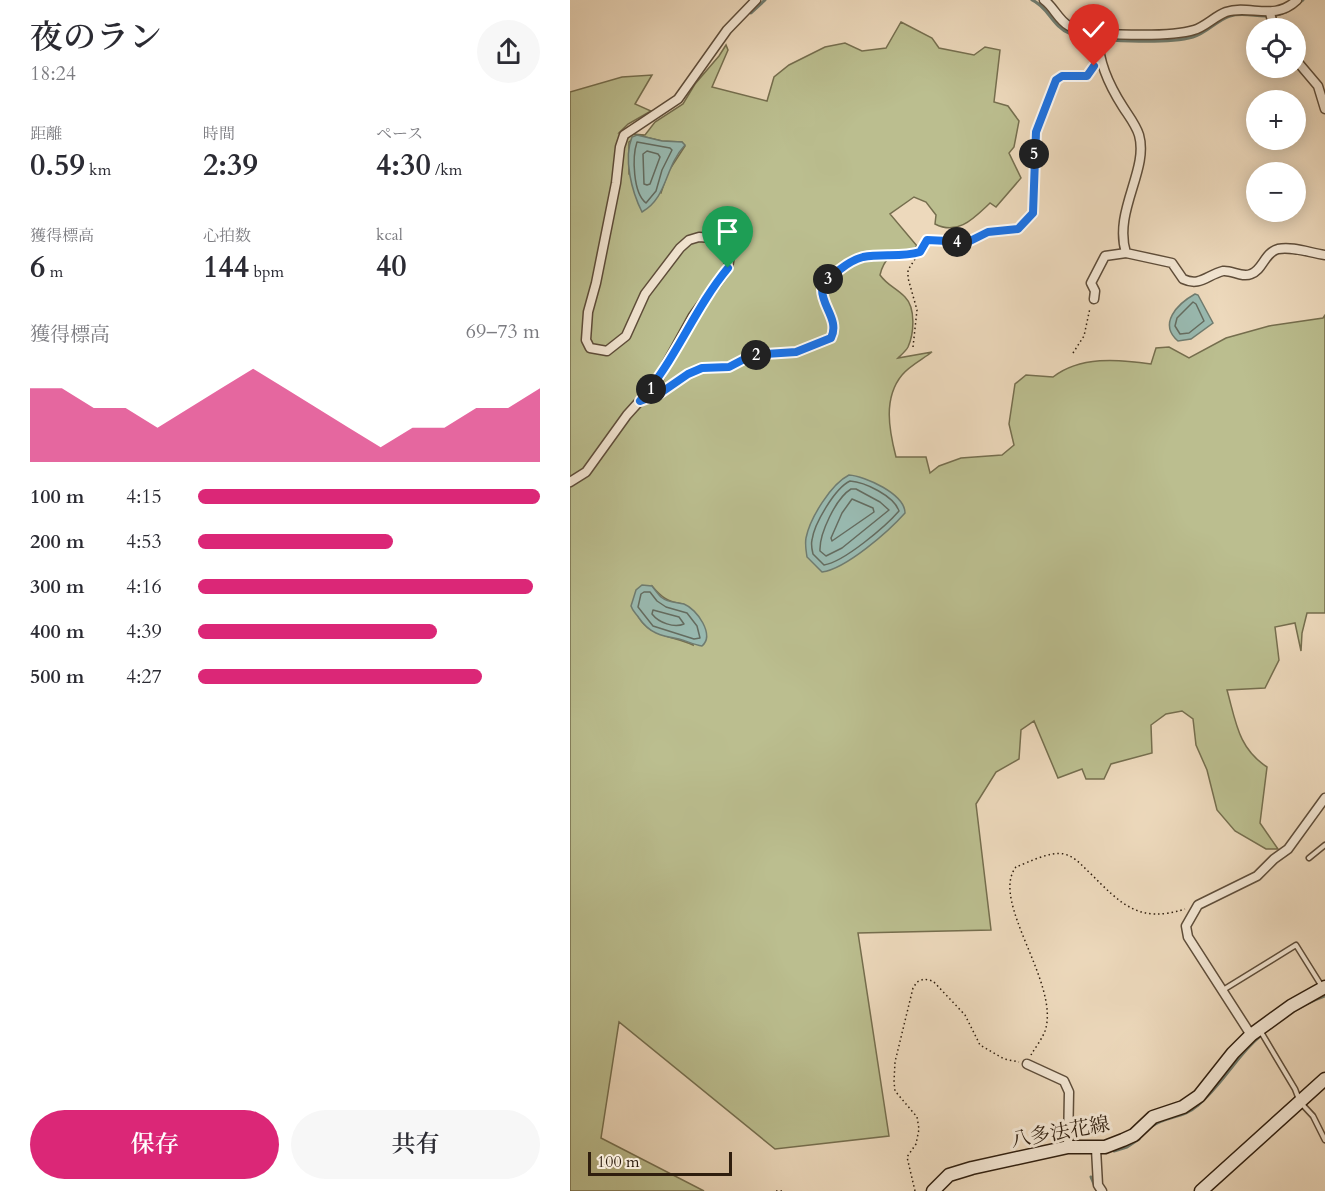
<!DOCTYPE html>
<html lang="ja">
<head>
<meta charset="utf-8">
<style>
  :root { --surface:#fff; --page:#f7f7f7; --text:#2b2b33; --muted:#7c7c81; --accent:#db2777 }
  body { margin:0; font-family:Cardo,"Noto Serif JP",serif; background:var(--page); color:var(--text); height:100vh; display:flex; flex-direction:column; font-size:22px; white-space:nowrap }
  * { box-sizing:border-box; margin:0 }
  p { font-size:20px; color:var(--muted) }
  .icon { flex:none; width:33px; height:33px; fill:none; stroke:currentColor; stroke-width:2; stroke-linecap:round; stroke-linejoin:round }
  .map { position:relative; flex:1; overflow:hidden }
  .drawer { display:flex; flex-direction:column; background:var(--surface); width:570px }
  .drawer>* { flex:none }
  .tools { position:absolute; left:676px; top:18px; display:grid; gap:12px }
  .tools a { display:grid; place-items:center; width:60px; height:60px; border-radius:50%; background:var(--surface); box-shadow:0 3px 15px #0003; font-size:30px }
  .scale { position:absolute; left:18px; bottom:15px; width:144px; box-sizing:border-box; padding-left:6px; border:3px solid #2f1e0e; border-top:0; font-size:16px; line-height:21px; white-space:nowrap; color:#2f1e0e; -webkit-text-stroke:4px #f3e6d3; paint-order:stroke }
  .pin { position:absolute; display:grid; place-items:center; width:51px; height:51px; color:#fff; margin:-62px -26px; border-radius:50% 50% 50% 0; rotate:-45deg; box-shadow:0 0 6px #0007 }
  .pin .icon { rotate:45deg }
  .km { position:absolute; width:30px; height:30px; margin:-15px; border-radius:50%; background:#222; color:#fff; font-size:16px; line-height:30px; text-align:center }
  .round { display:grid; place-items:center; flex:none; width:63px; height:63px; border-radius:32px; background:var(--page) }
  .overview { display:flex; align-items:center; justify-content:space-between; height:102px; padding:0 30px }
  h1 { font-size:33px; font-weight:600; line-height:45px }
  .metrics { display:grid; grid-template-columns:repeat(3,1fr); gap:9px; height:102px; padding:6px 30px }
  .metrics div { display:grid; align-content:center }
  .metrics b { font-size:30px; font-weight:600 }
  .metrics small { font-size:16px; font-weight:400 }
  .metrics p { font-size:16px }
  .chart { height:168px; padding:12px 30px }
  .chart p { display:flex; justify-content:space-between }
  .chart svg { width:100%; height:108px; margin-top:6px; fill:var(--accent); opacity:.7 }
  .primary-button { display:flex; gap:12px; margin-top:auto; padding:12px 30px }
  .primary-button a { flex:1; height:69px; border-radius:36px; background:var(--accent); color:#fff; font-size:24px; font-weight:600; line-height:69px; text-align:center }
  .primary-button a+a { background:var(--page); color:var(--text) }
  ul { padding:0 30px; list-style:none; font-size:20px }
  li { display:grid; grid-template-columns:96px 72px 1fr; align-items:center; height:45px }
  li i { height:15px; border-radius:8px; background:var(--accent) }
  main { display:flex; flex:1; min-height:0 }
  .map>svg:first-child { display:block }
  .green { fill:#bbbe8f; stroke:#756e4e; stroke-width:1.5; fill-rule:evenodd }
  .water { fill:#99bab1; stroke:#6f7c70; stroke-width:1.5 }
  .lines { fill:none; stroke-linecap:round; stroke-linejoin:round }
  .shore { stroke:#646c60; stroke-width:1.5 }
  .stream { stroke:#6f7c70; stroke-width:3 }
  .lane-casing { stroke:#5e4d3a; stroke-width:7 }
  .street-casing { stroke:#5e4d3a; stroke-width:11 }
  .secondary-casing { stroke:#2f1e0e; stroke-width:15 }
  .path { stroke:#2f1e0e; stroke-width:1.5; stroke-dasharray:1.5 3; stroke-linecap:butt }
  .lane { stroke:#f3e6d3; stroke-width:4 }
  .street { stroke:#f3e6d3; stroke-width:8 }
  .secondary { stroke:#f3e6d3; stroke-width:12 }
  .route-casing { stroke:#fff; stroke-width:12 }
  .route { stroke:#1a73e8; stroke-width:8 }
  .labels { text-anchor:middle; dominant-baseline:central; stroke-width:6; stroke-linejoin:round; paint-order:stroke }
  .street-label { font-size:20px; fill:#2f1e0e; stroke:#f3e6d3 }
</style>
</head>
<body>
<main>
<section class="drawer">
<div class="overview"><div><h1>夜のラン</h1><p>18:24</p></div><a class="round"><svg class="icon" aria-label="share" viewBox="0 0 24 24"><path d="M12 15V3M7 8l5-5 5 5M5 13v7h14v-7"/></svg></a></div>
<div class="metrics">
<div><p>距離</p><b>0.59<small> km</small></b></div>
<div><p>時間</p><b>2:39</b></div>
<div><p>ペース</p><b>4:30<small> /km</small></b></div>
</div>
<div class="metrics">
<div><p>獲得標高</p><b>6<small> m</small></b></div>
<div><p>心拍数</p><b>144<small> bpm</small></b></div>
<div><p>kcal</p><b>40</b></div>
</div>
<div class="chart"><p><span>獲得標高</span>69–73 m</p>
<svg viewBox="0 0 160 44" preserveAspectRatio="none"><path d="M0 44V14L10 14L20 22L30 22L40 30L50 22L60 14L70 6L80 14L90 22L100 30L110 38L120 30L130 30L140 22L150 22L160 14V44z"/></svg>
</div>
<ul>
<li><b>100 m</b>4:15<i style="width:100%"></i></li>
<li><b>200 m</b>4:53<i style="width:57%"></i></li>
<li><b>300 m</b>4:16<i style="width:98%"></i></li>
<li><b>400 m</b>4:39<i style="width:70%"></i></li>
<li><b>500 m</b>4:27<i style="width:83%"></i></li>
</ul>
<div class="primary-button"><a>保存</a><a>共有</a></div>
</section>
<div class="map">
<svg width="755" height="1191" viewBox="0 0 755 1191">
  <rect width="100%" height="100%" fill="#edd9bc"/>
  <filter id="stains"><feTurbulence type="fractalNoise" baseFrequency=".00333" numOctaves="4"/><feColorMatrix values="0 0 0 0 .2 0 0 0 0 .09 0 0 0 0 .02 0 0 0 .5 -.17"/></filter>
  <radialGradient id="worn" r=".72"><stop offset=".6" stop-color="#630" stop-opacity="0"/><stop offset="1" stop-color="#630" stop-opacity=".3"/></radialGradient>
  <path class="green" d="M331 22 362 38 369 48 404 55 415 47 430 50 424 102 438 106 449 121 444 147 439 153 451 178 426 207 420 203C404 218 388 236 365 224L366 215 356 202 344 197 320 214 347 246C334 260 317 246 310 275 317 285 326 288 335 297 346 308 344 334 338 347 336 351 331 355 328 358L362 352C353 359 339 366 332 375 313 398 319 430 326 457H356L360 473 369 466 391 458 432 455 444 445 439 424 445 384 456 375 483 377C510 356 548 359 581 364L586 348 599 347 619 358 656 338 699 326 753 318 755 315V613H737L732 633 731 651 725 623 705 627 709 660 695 688 657 690C666 722 668 748 697 767L690 823 708 849H696L665 831 647 810 637 770 626 745 623 719 612 711 596 714 581 725 582 753 541 764 534 779H516L512 769 488 778 464 721 451 730 449 759 426 772 406 804 421 930 288 933 319 1136 205 1149 49 1022 31 1138 134 1191H0V92L52 77 82 75 65 104 81 111 58 124 49 133 75 135 85 122 113 104 125 84 149 56 156 45 158 50 142 87 197 101 204 77 219 65 255 47 275 43 292 51 316 48ZM67 135 92 141 112 142 115 146 98 172 91 193 59 174V142ZM82 586C92 598 98 602 113 604L123 645C104 636 79 637 68 616Z"/>
  <g class="water">
    <path d="M67 135 92 141 112 142 115 145C94 168 98 197 72 212 62 192 53 159 62 137Z"/>
    <path d="M625 294 628 295 643 323 621 339 608 341C588 324 607 304 625 294Z"/>
    <path d="M279 475C295 476 335 494 335 513 319 531 276 569 252 572L237 557C236 551 235 543 236 538 240 518 261 484 279 475Z"/>
    <path d="M72 585 82 586C85 590 88 594 91 597 98 603 106 602 114 604 127 609 145 635 132 646 124 645 117 641 109 639 91 636 79 633 69 618 66 613 63 612 61 606L66 590Z"/>
  </g>
  <g class="lines">
    <g class="shore">
      <path d="M67 142 100 148 102 150 92 170 86 191 76 203C63 193 62 157 67 142Z"/>
      <path d="M77 151 88 154 90 157 80 184 77 185 74 184 73 154Z"/>
      <path d="M623 302 626 304 634 321 619 333 610 334 605 326 607 318Z"/>
      <path d="M280 481C295 482 324 496 329 511 316 526 274 562 254 565L243 554C242 550 241 544 242 540 244 524 265 488 280 481Z"/>
      <path d="M281 489H286L310 502 319 510 272 548 256 556 250 551C249 534 266 498 281 489Z"/>
      <path d="M282 499 303 508 304 512 262 541 261 538 272 513Z"/>
      <path d="M74 592H80L87 601 96 607 117 613 127 626 130 638 124 639 83 626 68 607 71 594Z"/>
      <path d="M83 610 109 617 114 624C104 628 89 623 82 614Z"/>
    </g>
    <g class="stream">
      <path d="M462 0C478 7 483 27 499 33 525 42 597 44 623 37 637 33 647 20 660 16 676 11 694 20 710 14"/>
      <path d="M716 12 733 0"/>
      <path d="M181 13 195 0"/>
      <path d="M582 1126C596 1116 614 1118 627 1106 644 1092 656 1074 670 1057 690 1032 724 1007 755 996"/>
      <path d="M544 1151 557 1147 569 1139"/>
      <path d="M521 1177 527 1191"/>
    </g>
    <defs>
      <g id="lane">
        <path d="M739 858 755 845"/>
        <path d="M653 990 726 945 751 985"/>
        <path d="M691 1032 725 1089 730 1102 743 1116 755 1140"/>
      </g>
      <g id="street">
        <path d="M474 0C484 7 488 20 499 26 520 37 602 37 624 30 635 27 645 16 656 12 680 4 704 22 727 0"/>
        <path d="M700 13 704 28"/>
        <path d="M529 33C526 59 539 85 553 107 558 115 566 125 569 135 579 170 543 211 556 253L602 263 613 279C630 287 637 275 653 271 662 270 672 278 681 274 693 270 694 253 708 249 723 246 740 253 755 255"/>
        <path d="M726 60 748 86 755 109"/>
        <path d="M524 299 525 291 521 283 535 256 556 253"/>
        <path d="M0 482 16 472 57 415 86 383 123 316 158 268 160 255 156 247 142 238 129 237 119 240 110 248 75 294 56 336 37 351 20 348 16 340 18 312 26 283 46 183 50 147 54 135 108 99 157 30 186 0"/>
        <path d="M681 1035 618 937 616 926 628 905 687 876 704 859 718 849 755 798"/>
        <path d="M457 1064 494 1081 499 1092 498 1147"/>
        <path d="M526 1149 528 1185 532 1191"/>
      </g>
      <g id="secondary">
        <path d="M363 1191 379 1175 402 1168 498 1147H535L553 1140 564 1135 583 1117 613 1107 629 1096 663 1053 681 1035 721 1006 755 987"/>
        <path d="M631 1191 755 1079"/>
      </g>
    </defs>
    <use href="#lane" class="lane-casing"/>
    <use href="#street" class="street-casing"/>
    <use href="#secondary" class="secondary-casing"/>
    <g class="path">
      <path d="M343 347 347 310 338 278V270L357 240 384 243 398 241 418 233 448 229 455 223 463 213 464 201 462 185 466 131 486 80 492 76 517 77 524 66"/>
      <path d="M503 353 514 336 520 308"/>
      <path d="M89 394 118 373 132 368 159 367 181 355 226 352 261 338C269 323 257 314 252 300 245 283 280 261 294 257 312 253 331 258 349 253"/>
      <path d="M461 1055C465 1048 472 1039 475 1031 491 984 419 901 446 867 459 862 480 851 494 854 506 857 512 866 520 873 551 904 569 924 615 909"/>
      <path d="M206 1191H213"/>
      <path d="M345 1191 337 1157 346 1144 349 1129 347 1117 325 1091 324 1082 325 1062 343 988 347 982 354 979 363 981 395 1015 410 1045 434 1059 449 1062"/>
    </g>
    <use href="#lane" class="lane"/>
    <use href="#street" class="street"/>
    <use href="#secondary" class="secondary"/>
  </g>
  <g class="lines">
    <defs>
      <path id="route" d="M158 268C124 309 105 361 70 401L89 394 118 374 132 368 159 367 182 355 226 352 261 338C270 320 251 306 252 288 260 276 278 261 293 257 312 253 331 258 350 252L357 240 398 242 418 232 448 229 463 213 466 132 486 80 492 76H517L524 66"/>
    </defs>
    <use href="#route" class="route-casing"/>
    <use href="#route" class="route"/>
  </g>
  <g class="labels">
    <g class="street-label">
      <text transform="translate(490 1132) rotate(-10)">八多法花線</text>
    </g>
  </g>
  <rect width="100%" height="100%" filter="url(#stains)"/>
  <rect width="100%" height="100%" fill="url(#worn)"/>
</svg>
<div class="tools">
<a><svg class="icon" aria-label="locate" viewBox="0 0 24 24"><circle cx="12" cy="12" r="6"/><path d="M12 2v4M12 18v4M2 12h4M18 12h4"/></svg></a>
<a>+</a>
<a>−</a>
</div>
<div class="scale">100 m</div>
<div class="pin" style="left:158px;top:268px;background:#1e9e55"><svg class="icon" aria-label="arrive" viewBox="0 0 24 24"><path d="M6 21V4h12l-3 4 3 4H6"/></svg></div>
<div class="pin" style="left:524px;top:66px;background:#d93025"><svg class="icon" aria-label="check" viewBox="0 0 24 24"><path d="M5 12l5 5 9-10"/></svg></div>
<b class="km" style="left:81px;top:389px">1</b>
<b class="km" style="left:186px;top:355px">2</b>
<b class="km" style="left:258px;top:279px">3</b>
<b class="km" style="left:387px;top:242px">4</b>
<b class="km" style="left:464px;top:154px">5</b>
</div>
</main>
</body>
</html>
